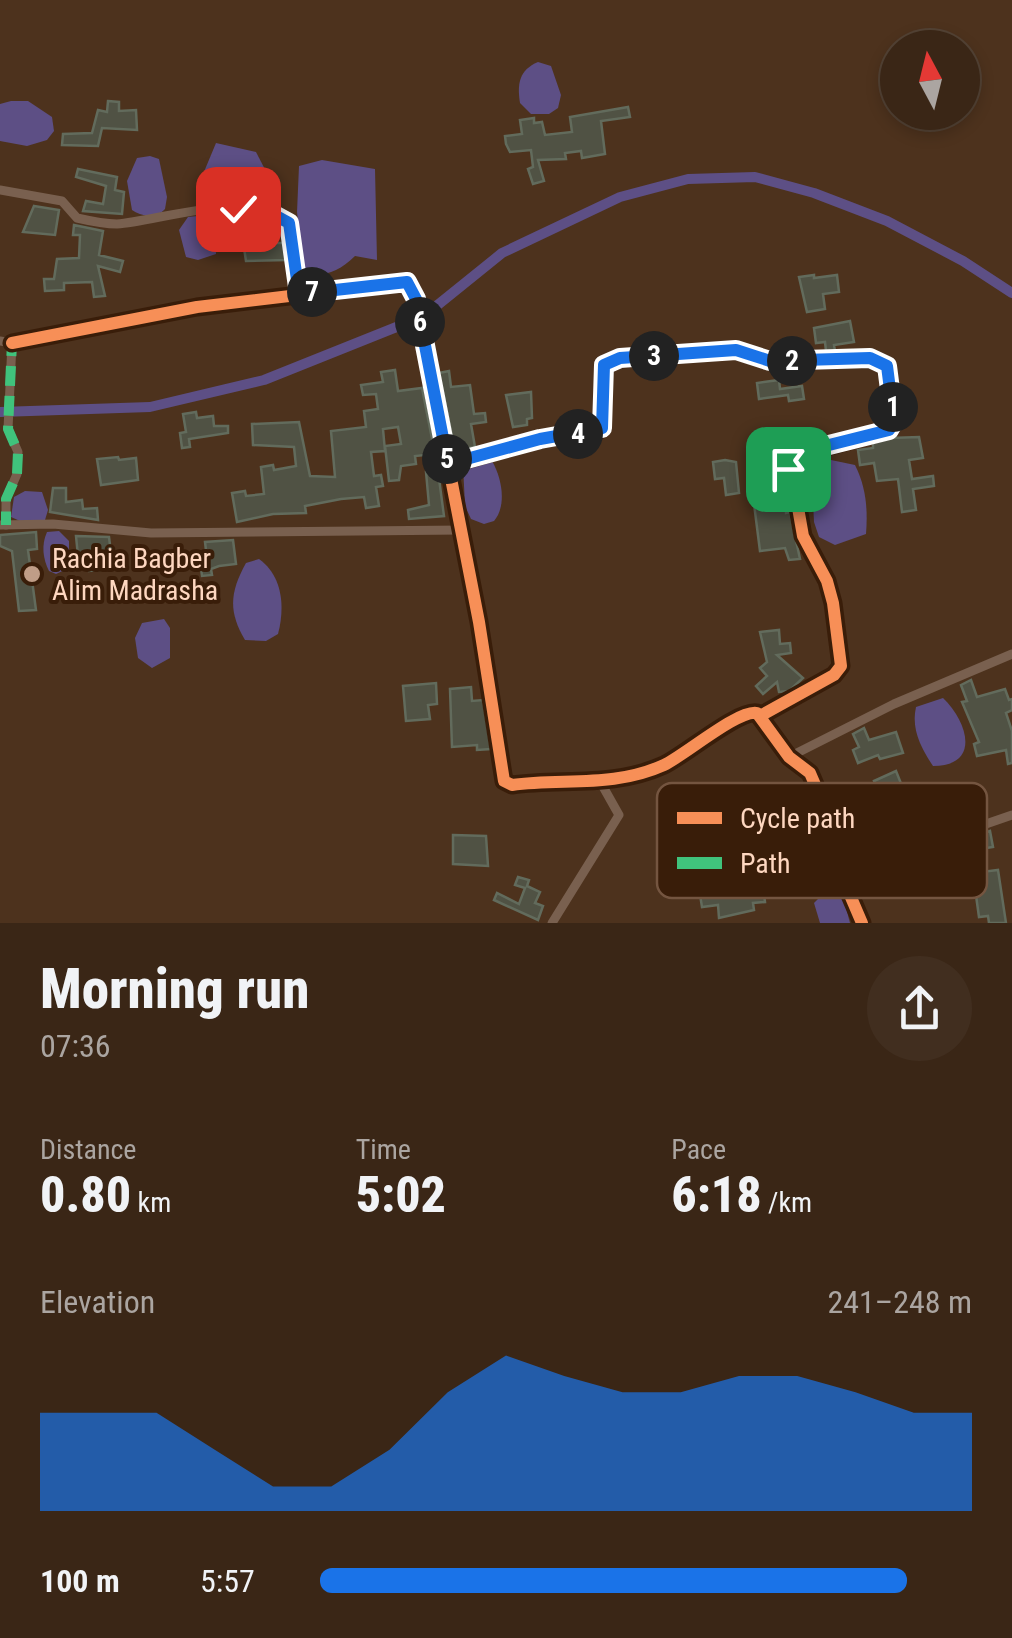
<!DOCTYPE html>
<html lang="en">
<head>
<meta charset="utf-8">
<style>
  :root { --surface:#3a2616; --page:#412e1f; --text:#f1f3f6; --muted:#aba5a1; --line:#544335; --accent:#1a73e8 }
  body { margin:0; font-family:"Roboto Condensed",sans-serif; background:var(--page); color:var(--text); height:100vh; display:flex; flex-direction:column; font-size:38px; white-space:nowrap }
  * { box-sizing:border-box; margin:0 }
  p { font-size:32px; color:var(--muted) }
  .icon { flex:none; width:55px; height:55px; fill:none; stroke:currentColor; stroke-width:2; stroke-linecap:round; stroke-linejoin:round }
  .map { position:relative; height:923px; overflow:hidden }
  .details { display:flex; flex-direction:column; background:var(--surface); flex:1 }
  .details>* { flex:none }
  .needle { width:65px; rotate:353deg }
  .tools { position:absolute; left:880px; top:30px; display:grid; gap:20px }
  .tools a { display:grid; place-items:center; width:100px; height:100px; border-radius:50%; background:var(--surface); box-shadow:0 5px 15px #0003,0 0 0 2px var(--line); font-size:50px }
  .pin { position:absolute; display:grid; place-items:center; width:85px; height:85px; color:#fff; margin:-42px; border-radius:20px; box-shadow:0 5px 15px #0006 }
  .km { position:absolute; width:50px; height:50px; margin:-25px; border-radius:50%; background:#222; color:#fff; font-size:28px; line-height:50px; text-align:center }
  .round { display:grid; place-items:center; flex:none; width:105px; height:105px; border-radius:52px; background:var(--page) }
  .headline { display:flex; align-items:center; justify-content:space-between; height:170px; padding:0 40px }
  h1 { font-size:55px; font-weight:800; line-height:75px }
  .stats { display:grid; grid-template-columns:repeat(3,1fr); gap:15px; height:170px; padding:10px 40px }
  .stats div { display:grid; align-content:center }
  .stats b { font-size:50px; font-weight:800 }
  .stats small { font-size:28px; font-weight:400 }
  .stats p { font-size:28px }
  .chart { height:280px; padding:20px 40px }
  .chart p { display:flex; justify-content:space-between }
  .chart svg { width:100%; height:180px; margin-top:10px; fill:var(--accent); opacity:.7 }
  ul { padding:0 40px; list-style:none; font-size:32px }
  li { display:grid; grid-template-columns:160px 120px 1fr; align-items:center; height:75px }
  li i { height:25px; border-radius:12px; background:var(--accent) }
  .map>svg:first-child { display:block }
  .water { fill:#5d4f85 }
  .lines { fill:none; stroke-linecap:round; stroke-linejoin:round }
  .canal { stroke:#5d4f85; stroke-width:10 }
  .building { fill:#505244; stroke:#626b5c; stroke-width:2.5 }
  .street { stroke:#79604f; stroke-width:9 }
  .quiet { stroke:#40c37c; stroke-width:10; stroke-dasharray:20 10; stroke-linecap:butt }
  .cycleway-casing { stroke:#391d09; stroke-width:19 }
  .cycleway { stroke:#f78f57; stroke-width:12 }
  .route-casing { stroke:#fff; stroke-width:20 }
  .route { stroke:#1a73e8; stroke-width:12 }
  .poi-dot { fill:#c09d87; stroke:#391d09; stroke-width:4 }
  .labels { text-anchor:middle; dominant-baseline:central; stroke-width:8; stroke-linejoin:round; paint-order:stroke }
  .poi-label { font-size:28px; fill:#fed7c0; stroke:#391d09; text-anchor:start }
  .key { fill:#391d09; stroke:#745540; stroke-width:2.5 }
  .key-label { font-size:28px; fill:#fed7c0 }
</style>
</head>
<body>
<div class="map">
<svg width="1012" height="923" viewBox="0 0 1012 923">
  <rect width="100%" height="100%" fill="#4d321d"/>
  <g class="water">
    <path d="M538 62 551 66 561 95 558 108 549 114H531L520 103C517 84 519 70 538 62Z"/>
    <path d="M11 101H28L52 117 54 131 47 140 27 146 0 141V104Z"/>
    <path d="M216 143 256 152 272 183 266 196 250 202 208 198 201 179Z"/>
    <path d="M150 156 159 159 167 197 165 209C157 218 141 217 132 210L127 181 137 158Z"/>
    <path d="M322 160 375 169 377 260 355 256C339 271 327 277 304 274L297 212 299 166Z"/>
    <path d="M207 215 214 223 216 254 198 260 186 257 179 230 188 217Z"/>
    <path d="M482 459 492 461C502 478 507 506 494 521L484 524 471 519 465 506 463 465Z"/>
    <path d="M831 460 855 465C866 487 868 509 866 534L835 545 819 537 814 522 811 462Z"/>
    <path d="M25 491 42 492 48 510 45 520 20 521 11 517 14 497Z"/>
    <path d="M59 531 69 541V568L56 574 49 571C43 559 41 545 47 532Z"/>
    <path d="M259 559C283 576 285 608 278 634L266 641 245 640C228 611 230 592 246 563Z"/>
    <path d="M164 619 170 628V658L152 668 138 658 135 638 142 623Z"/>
    <path d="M943 698C968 722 981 766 933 766 921 748 911 729 916 707Z"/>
    <path d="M836 888 842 892 850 923H820L814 903 827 890Z"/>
  </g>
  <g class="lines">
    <path class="canal" d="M0 412 150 407 264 380 424 316 502 253 620 197 688 179 755 177 814 193 887 221 963 261 1012 293"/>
  </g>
  <g class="building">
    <path d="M108 101 119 102V111L136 110 137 130 102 128 98 146 62 145 63 134 92 133 98 110 107 112Z"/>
    <path d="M628 107 630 117 601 121 605 154 582 158 581 151 565 153 566 159 538 160 544 181 533 184 528 169 533 167 531 150 510 152 506 144 505 136 522 134 520 120 534 118V123L542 122 545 135 572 132 570 117Z"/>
    <path d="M78 169 117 177 115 190 124 192 122 214 83 211 86 201 103 204 106 186 76 177Z"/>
    <path d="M34 206 59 210 55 235 23 232Z"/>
    <path d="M219 216 257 217 265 219V226L275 225 277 243H284L286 260 246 261 244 248 222 250Z"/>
    <path d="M74 225 103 231 99 255 123 261 120 272 98 266 105 296 94 297 92 282 64 283V290L45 291 44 279H54L57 259 79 258 80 235H73Z"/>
    <path d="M814 275V278L837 275 839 292 823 294 825 309 807 312 799 277Z"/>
    <path d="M850 321 854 342 834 345 835 351H826L825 342 816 343 814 328Z"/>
    <path d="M395 370 398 391 422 388 435 454 415 456 416 464 401 466 399 480 389 481 385 446 401 444 398 427 383 429 385 451 371 452 374 476 381 475 383 486 376 487 379 506 366 508 364 497 341 499 305 506 306 513 273 514 237 522 232 493 245 491 246 496 264 494 261 467 273 465 274 470 296 466 294 447 253 445 252 424 299 422 310 476 335 477 331 431 366 427 364 411 378 409 376 394 363 395 361 385 383 382 381 372Z"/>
    <path d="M449 371 451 387 470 385 474 414 485 413 486 422 471 424 475 447 455 450 439 373Z"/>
    <path d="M779 380 780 389 802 386 804 399 789 401 788 395 759 399 757 383Z"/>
    <path d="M531 392 532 418 527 419V425L513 427 506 395Z"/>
    <path d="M196 412 197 418 213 416 214 426H228V433L189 439 190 447 182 448 180 433 186 432 183 414Z"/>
    <path d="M919 437 923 458 909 460 912 479 933 476 934 486 913 489 916 510 902 512 898 479 877 481 874 463 860 465 858 450 873 448V443L890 438Z"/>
    <path d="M118 457 119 460 136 458 138 480 101 485 97 459Z"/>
    <path d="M725 460 736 462 739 493 726 495 724 478 715 479 713 462Z"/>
    <path d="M438 471 444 516 409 519 408 510 429 505 426 472Z"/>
    <path d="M784 473 786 513 790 512 800 559 789 560 785 548 760 551 753 496 762 494 761 487 774 486 772 474Z"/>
    <path d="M53 488H66V502L82 500 83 509 97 508 98 520 50 512Z"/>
    <path d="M36 532 37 549 28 550 36 610 19 611 12 551 0 546V535Z"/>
    <path d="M76 536 109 537 113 569 89 571 87 555 78 556Z"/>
    <path d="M233 540 236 564 219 566 211 569 212 575 202 576 200 560 207 559 205 542Z"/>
    <path d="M779 630 780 644 790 643 791 653 777 655 803 678 789 691 779 692 777 682 763 694 756 686 767 676 760 668 767 662 760 632Z"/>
    <path d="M971 680 977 697 1005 689 1009 700 1012 699V710L1006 713 1012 731V763L1008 764 1006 750 977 756 974 744 979 742 962 702 967 701 961 685Z"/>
    <path d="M436 683 437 704 428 705 430 719 406 721 403 686Z"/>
    <path d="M471 687 472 701 483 700 491 749 477 750V745L452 747 450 689Z"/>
    <path d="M864 728 869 740 896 732 903 753 880 759 878 755 858 763 853 750 859 747 853 734Z"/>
    <path d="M896 771 904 791 882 800 874 781Z"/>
    <path d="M990 831 993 847 973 850 974 865 979 864 982 872 998 870 1006 923H989L988 916 979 917 974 881 967 882 965 866 940 868 935 850Z"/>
    <path d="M453 835 486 836 488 866 453 864Z"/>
    <path d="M518 877 529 880 527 886 540 892 535 903 543 906 538 920 494 900 497 893 519 904 525 888 515 885Z"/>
    <path d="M708 880 709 890 719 888 720 895 763 886 765 902 753 903 754 910 719 918 718 905 702 907 698 882Z"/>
  </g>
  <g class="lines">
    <g class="street">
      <path d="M0 190 62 201 77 218C90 221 104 224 117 224 160 221 255 187 289 223L299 293"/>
      <path d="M0 341 12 343 8 429 18 452 17 474 6 499V525"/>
      <path d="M12 343 197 307 407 282 416 299 479 622 504 781 512 785C564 778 613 788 664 765 685 755 739 709 757 713L789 757 810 773 816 787 821 845 828 862 841 874 862 923"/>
      <path d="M448 465 540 439 602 429 604 365 620 359 735 350 770 361 870 358 887 366 894 421 889 430 789 457 803 536 827 581 833 603 841 666 834 675 760 716"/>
      <path d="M0 525 53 524 151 533 462 530"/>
      <path d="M789 757 894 704 1012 654"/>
      <path d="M841 874 1012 815"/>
      <path d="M552 923 619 815 601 783"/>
    </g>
    <path class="quiet" d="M5 342 12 343 8 429 18 452 17 474 6 499V525"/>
    <defs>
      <g id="cycleway">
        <path d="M12 343 197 307 407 282 416 299 479 622 504 781 512 785C564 778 613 788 664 765 685 755 739 709 757 713L789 757 810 773 816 787 821 845 828 862 841 874 862 923"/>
        <path d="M448 465 540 439 602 429 604 365 620 359 735 350 770 361 870 358 887 366 894 421 889 430 789 457 803 536 827 581 833 603 841 666 834 675 760 716"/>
      </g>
    </defs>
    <use href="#cycleway" class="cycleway-casing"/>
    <use href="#cycleway" class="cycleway"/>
  </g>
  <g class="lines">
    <defs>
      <path id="route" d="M238 209 267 211 289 223 299 294 407 282 416 299 448 464 540 439 602 428 604 365 620 358 736 350 770 361 870 358 887 366 894 421 889 430 793 454 788 469"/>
    </defs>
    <use href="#route" class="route-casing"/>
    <use href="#route" class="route"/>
  </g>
  <circle class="poi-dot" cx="32" cy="574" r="10"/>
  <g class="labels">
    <g class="poi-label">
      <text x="52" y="558">Rachia Bagber<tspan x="52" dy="32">Alim Madrasha</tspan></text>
    </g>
  </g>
  <rect x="657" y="783" width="330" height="115" rx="15" class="key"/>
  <rect x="677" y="812" width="45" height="12" fill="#f78f57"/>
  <rect x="677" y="857" width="45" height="12" fill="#40c37c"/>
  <g class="key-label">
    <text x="740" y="828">Cycle path</text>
    <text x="740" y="873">Path</text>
  </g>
</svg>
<div class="tools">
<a><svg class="needle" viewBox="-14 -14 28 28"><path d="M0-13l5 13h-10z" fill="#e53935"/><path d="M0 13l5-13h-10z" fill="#aba5a1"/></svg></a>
</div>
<div class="pin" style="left:788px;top:469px;background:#1e9e55"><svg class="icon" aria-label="arrive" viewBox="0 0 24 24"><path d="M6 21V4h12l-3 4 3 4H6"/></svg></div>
<div class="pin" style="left:238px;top:209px;background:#d93025"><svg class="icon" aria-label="check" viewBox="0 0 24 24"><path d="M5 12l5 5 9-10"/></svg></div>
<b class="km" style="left:893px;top:407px">1</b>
<b class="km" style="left:792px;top:361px">2</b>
<b class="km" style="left:654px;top:356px">3</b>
<b class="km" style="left:578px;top:434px">4</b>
<b class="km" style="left:447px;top:459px">5</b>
<b class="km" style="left:420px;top:322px">6</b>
<b class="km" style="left:312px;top:292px">7</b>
</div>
<section class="details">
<div class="headline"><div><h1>Morning run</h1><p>07:36</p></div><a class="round"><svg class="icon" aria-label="share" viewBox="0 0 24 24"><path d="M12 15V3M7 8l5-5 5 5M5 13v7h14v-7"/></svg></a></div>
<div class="stats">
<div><p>Distance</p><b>0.80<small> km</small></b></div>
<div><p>Time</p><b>5:02</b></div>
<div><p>Pace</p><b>6:18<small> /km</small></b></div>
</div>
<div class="chart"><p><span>Elevation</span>241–248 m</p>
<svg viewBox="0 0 160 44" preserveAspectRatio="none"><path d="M0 44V20L10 20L20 20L30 29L40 38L50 38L60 29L70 15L80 6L90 11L100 15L110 15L120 11L130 11L140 15L150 20L160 20V44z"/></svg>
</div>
<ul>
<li><b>100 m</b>5:57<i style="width:90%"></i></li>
</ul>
</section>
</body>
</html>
